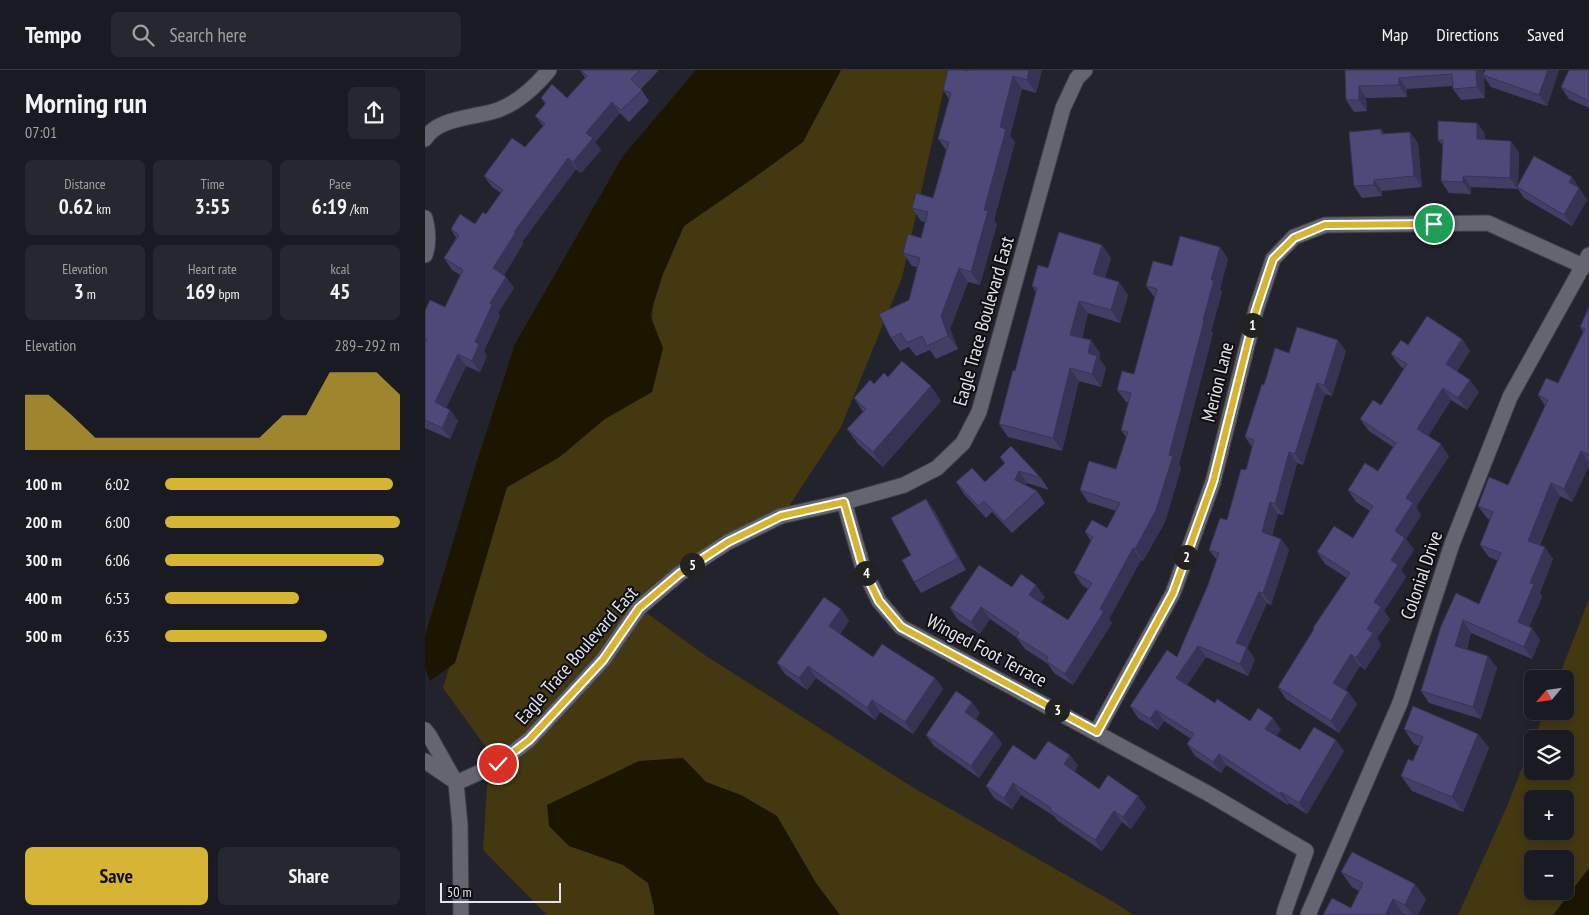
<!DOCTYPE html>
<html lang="en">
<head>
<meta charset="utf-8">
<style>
  :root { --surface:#1a1a22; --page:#27272f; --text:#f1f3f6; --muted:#9fa1a5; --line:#383840; --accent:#d6b534 }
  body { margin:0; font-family:"PT Sans Narrow",sans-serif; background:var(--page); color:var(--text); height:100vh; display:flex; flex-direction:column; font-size:19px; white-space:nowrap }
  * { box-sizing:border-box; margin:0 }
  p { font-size:16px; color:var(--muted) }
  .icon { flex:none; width:28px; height:28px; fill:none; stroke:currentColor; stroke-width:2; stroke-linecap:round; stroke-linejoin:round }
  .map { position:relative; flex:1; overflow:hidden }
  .details { display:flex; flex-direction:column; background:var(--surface); width:425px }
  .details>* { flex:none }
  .needle { width:32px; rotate:241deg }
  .buttons { position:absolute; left:1099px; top:600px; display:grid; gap:10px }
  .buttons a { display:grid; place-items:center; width:50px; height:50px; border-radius:8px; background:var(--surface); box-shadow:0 2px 8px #0003,0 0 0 1px var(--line); font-size:25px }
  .scale { position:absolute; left:15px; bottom:12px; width:121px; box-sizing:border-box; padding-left:5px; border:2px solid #e3e3eb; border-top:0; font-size:14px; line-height:18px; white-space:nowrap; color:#e3e3eb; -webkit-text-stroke:4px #0d0d12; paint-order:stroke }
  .pin { position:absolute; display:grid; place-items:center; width:42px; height:42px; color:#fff; margin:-21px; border:2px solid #fff; border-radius:50%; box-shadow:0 1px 5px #0007 }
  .km { position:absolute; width:25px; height:25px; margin:-12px; border-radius:50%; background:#222; color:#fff; font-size:14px; line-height:25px; text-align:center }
  .round { display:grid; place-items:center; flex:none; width:52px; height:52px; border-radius:8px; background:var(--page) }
  .head { display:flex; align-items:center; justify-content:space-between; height:85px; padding:0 25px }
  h1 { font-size:28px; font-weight:700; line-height:38px }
  .metrics { display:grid; grid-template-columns:repeat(3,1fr); gap:8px; height:85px; padding:5px 25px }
  .metrics div { display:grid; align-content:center; border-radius:8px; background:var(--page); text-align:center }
  .metrics b { font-size:21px; font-weight:700 }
  .metrics small { font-size:14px; font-weight:400 }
  .metrics p { font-size:14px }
  .chart { height:140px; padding:10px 25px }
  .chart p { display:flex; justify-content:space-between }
  .chart svg { width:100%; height:90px; margin-top:5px; fill:var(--accent); opacity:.7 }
  .primary-button { display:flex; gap:10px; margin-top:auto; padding:10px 25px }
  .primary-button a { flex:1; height:58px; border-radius:8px; background:var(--accent); color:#111; font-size:20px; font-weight:700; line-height:58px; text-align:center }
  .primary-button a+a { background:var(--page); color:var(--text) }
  ul { padding:0 25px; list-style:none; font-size:16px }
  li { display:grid; grid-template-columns:80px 60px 1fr; align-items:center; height:38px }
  li i { height:12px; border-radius:6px; background:var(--accent) }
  header { display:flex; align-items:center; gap:30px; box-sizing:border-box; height:70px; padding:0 25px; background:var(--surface); border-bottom:1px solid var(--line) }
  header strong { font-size:24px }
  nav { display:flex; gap:28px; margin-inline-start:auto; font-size:18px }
  .search { width:350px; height:45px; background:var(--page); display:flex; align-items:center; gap:12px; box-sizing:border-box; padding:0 18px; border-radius:8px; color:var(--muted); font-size:19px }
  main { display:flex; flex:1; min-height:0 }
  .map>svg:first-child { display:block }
  .green { fill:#433810; fill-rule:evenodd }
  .water { fill:#1c1500 }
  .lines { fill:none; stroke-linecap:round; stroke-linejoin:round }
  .street-casing { stroke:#404049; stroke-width:17 }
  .street { stroke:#656572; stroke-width:15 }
  .wall { fill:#423f67 }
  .shaded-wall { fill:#363354 }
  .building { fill:#4d4978; stroke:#363354 }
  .route-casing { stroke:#fff; stroke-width:10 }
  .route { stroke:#d6b534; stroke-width:6 }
  .labels { text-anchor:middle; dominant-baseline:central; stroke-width:4; stroke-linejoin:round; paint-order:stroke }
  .street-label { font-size:19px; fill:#e3e3eb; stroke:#0d0d12 }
</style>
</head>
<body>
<header>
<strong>Tempo</strong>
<div class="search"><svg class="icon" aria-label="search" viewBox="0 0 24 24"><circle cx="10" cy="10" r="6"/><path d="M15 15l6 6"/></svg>Search here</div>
<nav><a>Map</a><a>Directions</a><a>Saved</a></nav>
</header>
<main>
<section class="details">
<div class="head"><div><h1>Morning run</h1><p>07:01</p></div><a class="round"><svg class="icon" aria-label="share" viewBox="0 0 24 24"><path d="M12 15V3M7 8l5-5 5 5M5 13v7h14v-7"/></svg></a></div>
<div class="metrics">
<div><p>Distance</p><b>0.62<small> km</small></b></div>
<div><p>Time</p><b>3:55</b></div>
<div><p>Pace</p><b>6:19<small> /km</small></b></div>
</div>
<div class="metrics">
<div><p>Elevation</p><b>3<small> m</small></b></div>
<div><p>Heart rate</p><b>169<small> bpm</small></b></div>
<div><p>kcal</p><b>45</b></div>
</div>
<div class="chart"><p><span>Elevation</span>289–292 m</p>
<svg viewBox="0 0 160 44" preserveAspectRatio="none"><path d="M0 44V17L10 17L20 27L30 38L40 38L50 38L60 38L70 38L80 38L90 38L100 38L110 27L120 27L130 6L140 6L150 6L160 17V44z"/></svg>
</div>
<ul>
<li><b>100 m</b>6:02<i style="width:97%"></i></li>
<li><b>200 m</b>6:00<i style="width:100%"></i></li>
<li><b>300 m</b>6:06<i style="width:93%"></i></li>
<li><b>400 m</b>6:53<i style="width:57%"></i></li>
<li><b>500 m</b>6:35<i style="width:69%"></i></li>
</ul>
<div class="primary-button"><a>Save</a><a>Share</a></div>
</section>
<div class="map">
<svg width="1164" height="845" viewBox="0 0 1164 845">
  <rect width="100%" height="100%" fill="#23232e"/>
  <g class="green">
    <path d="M325 0H523L477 208 416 357 362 439 215 538 281 586 492 720 692 834 708 845H122L58 780 62 716 73 694 18 618 79 419 140 383 184 344 222 320 236 129Z"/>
    <path d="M1164 529V845H1033L1083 734 1107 672 1108 701H1140V669H1109L1120 641H1140V609H1133ZM1108 729H1140V761H1108ZM1108 789H1140V821H1108Z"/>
  </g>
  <g class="water">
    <path d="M271 0H416L378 72 330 107 259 156 238 204 225 245 238 278 227 322 180 349 133 388 82 417 30 593 5 611 0 598V566L53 388 90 274 198 86Z"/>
    <path d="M258 688 281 712 316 725 352 746 391 813 415 845H229V837L223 813 198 795 144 776 124 756 122 735 214 691Z"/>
    <path d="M1164 798V845H1128Z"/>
  </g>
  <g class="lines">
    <defs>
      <g id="street">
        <path d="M0 69C13 47 51 48 73 40 94 32 110 17 124 0"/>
        <path d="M0 148C3 160 4 174 0 185"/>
        <path d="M419 432 438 498 454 531 476 557 784 724 881 781 860 840 859 845"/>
        <path d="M0 660 4 665 31 713 35 755 36 845"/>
        <path d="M672 661 748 523 788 412 831 240 848 189 869 167 900 155 1063 153 1158 196"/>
        <path d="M0 691 28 710"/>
        <path d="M31 713 73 694 104 670 178 590 214 538 254 504 303 472 356 446 419 432 479 415 512 398 538 373 554 342 638 38 652 8 660 0"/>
        <path d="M883 845 975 633 1027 474 1085 327 1164 185"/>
      </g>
    </defs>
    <use href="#street" class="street-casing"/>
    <use href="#street" class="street"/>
  </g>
  <g class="wall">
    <path d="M155 0H234L216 19 224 31 204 52 195 43 170 72 176 80 156 103 151 99 97 172 98 174 79 205 89 218 73 243 75 246 59 281 62 286 55 302 41 296 21 338 25 340 33 351 25 369 0 358V241L20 237 35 205 27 200 19 188 31 168 26 159 50 154 61 144 76 123 67 117 59 106 100 77 118 56 110 46 120 34 116 28H142L160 8Z"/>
    <path d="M543 0H617L611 23 597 19 585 66 590 72 569 150 572 154 555 215 543 212 525 259 533 279 511 289 505 280 491 286 484 277 475 281 466 268 484 230 492 197 487 196 478 183 496 168 500 152 496 151 487 138 508 128 521 80 513 69 524 29 518 20Z"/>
    <path d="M920 0 1059 4 1134 0 1122 36 1066 17 1059 7 1060 28 1036 30 1028 19V16L982 19V27L941 28 942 41 929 42 921 30Z"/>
    <path d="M1164 0V38L1144 29 1136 17Z"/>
    <path d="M1052 53 1060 64V70L1094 82 1093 114 1147 107 1162 130 1147 156 1099 128 1093 119 1046 117V124L1024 123 1016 111 1018 76 1013 70Z"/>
    <path d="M956 59 959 64 993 73 997 117 957 121V126L937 128 929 116Z"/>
    <path d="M677 175 686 188 680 208 694 212 703 225 695 253 663 243 657 268 666 270 675 283 674 288 681 298 676 317 654 311 637 381 583 367 574 354 590 301 611 222 607 216 623 198Z"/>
    <path d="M795 177 803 189 795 219 797 222 786 261 788 263 754 394 756 398 740 452 718 491 716 490 684 549 687 553 648 615 629 603 623 594 600 579 591 567 565 549 555 564 533 550 525 538 587 517 620 527 615 533 643 550 663 519 657 515 649 503 666 471 660 462 682 458 691 441 663 432 655 420 691 399 701 367 696 360 703 332H701L692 320 709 304 730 228 721 216 747 196Z"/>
    <path d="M1164 237V396L1147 432 1135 426 1115 475 1128 489 1115 523 1117 527 1104 557 1107 558 1115 570 1107 589 1046 563 1042 579 1063 586 1072 598 1056 649 1004 633 996 621 1016 556 1054 534 1073 491 1064 487 1055 475 1065 450 1062 448 1053 436 1083 415 1120 336 1113 325 1133 313 1158 262 1155 257Z"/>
    <path d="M1037 269 1045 281 1032 301 1054 322 1042 340 1026 330 1003 366 1024 386 991 437 996 445 981 469 989 480 976 500 981 507 959 541 965 549 952 568 956 575 940 600 935 596 920 620 923 622 932 634 914 663 861 629 853 617 889 560 888 558 922 508 900 494 892 482 928 468 945 441 931 432 923 420 953 401 968 377 944 361 935 349 956 335 979 299 975 296 966 284 983 275Z"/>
    <path d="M921 281 907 326 900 324 878 395 872 393 858 445 853 444 847 466 856 469 864 480 846 535 842 533 822 578 830 589 823 606 781 587 762 615 790 633 825 651 856 660 851 666 875 680 919 681 882 744 864 733 863 735 801 695 796 703 770 686 762 674 766 669 739 651 733 660 713 648 705 636 752 587 783 515 792 490 784 480 802 450 821 400 827 377 820 367 839 315 864 283Z"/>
    <path d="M463 307 516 331 458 397 433 374 422 359 438 342 429 328 449 314Z"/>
    <path d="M575 387 616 408 624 420 602 413 601 415 612 421 620 433 587 463 567 442 561 448 539 424 531 412H560L580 394Z"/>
    <path d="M509 440 541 500 496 523 489 512 486 485Z"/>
    <path d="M416 539 424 551 415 564 448 587 510 608 518 619 488 664 455 642 450 650 391 608 382 620 360 604 352 593Z"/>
    <path d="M555 643 551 649 569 663 577 674 554 708 509 676 501 665Z"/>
    <path d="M979 659 1053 664 1064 678 1038 742 987 721 976 706 988 691 994 676 989 674Z"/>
    <path d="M645 685 653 696 649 702 674 719 721 737 706 759 697 752 677 781 633 751 629 746 596 725 587 739 569 728 561 716 610 690Z"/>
    <path d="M916 802 1001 829 993 845H981L978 844V845H898L926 838 934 821 927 817Z"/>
  </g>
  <g class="shaded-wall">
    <path d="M604 0H617L611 23 602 10Z"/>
    <path d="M1051 0H1058L1060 28 1052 17Z"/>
    <path d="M1123 0H1134L1122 36 1114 25Z"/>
    <path d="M588 6 597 19 585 66 590 72 569 150 572 154 555 215 546 202 575 57Z"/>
    <path d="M974 8 982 19V27L974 15Z"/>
    <path d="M934 16 941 28 942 41 934 30Z"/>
    <path d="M187 32 195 43 170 72 176 80 156 103 148 92 161 63Z"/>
    <path d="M1052 53 1060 64 1059 81 1052 69Z"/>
    <path d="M985 62 993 73 997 117 989 106Z"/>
    <path d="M1086 71 1094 82 1093 118 1092 117 1093 119 1085 108Z"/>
    <path d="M143 88 151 99 97 172 98 174 76 210 68 198 89 162Z"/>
    <path d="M1038 106 1046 117V124L1038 112Z"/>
    <path d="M1147 107 1162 130 1147 156 1139 145 1144 112Z"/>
    <path d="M949 110 957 121V126L949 115Z"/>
    <path d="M677 175 686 188 677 217 668 204Z"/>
    <path d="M795 177 803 189 795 219 797 222 786 261 788 263 754 394 756 398 740 452 718 491 710 479 744 385 778 250 786 210Z"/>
    <path d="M534 198 543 212 525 259 533 279 523 266 516 246Z"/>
    <path d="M81 207 89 218 73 243 75 246 59 281 62 286 55 302 47 291 50 272 65 233Z"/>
    <path d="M694 212 703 225 695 253 686 240Z"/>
    <path d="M654 231 663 243 654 278 645 265Z"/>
    <path d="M1037 269 1045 281 1029 306 1021 294Z"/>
    <path d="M666 270 675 283 674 288 681 298 676 317 667 304 663 283Z"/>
    <path d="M913 270 921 281 907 326 899 315Z"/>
    <path d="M33 284 41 296 18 344 10 332Z"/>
    <path d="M645 298 654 311 637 381 628 368Z"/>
    <path d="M1045 310 1054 322 1042 340 1033 328Z"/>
    <path d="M892 313 900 324 878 395 870 384Z"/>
    <path d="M506 316 516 331 458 397 448 382Z"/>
    <path d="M1018 318 1026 330 1000 371 992 359Z"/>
    <path d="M25 340 33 351 25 369 17 358Z"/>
    <path d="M1016 374 1024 386 991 437 996 445 981 469 989 480 976 500 981 507 959 541 965 549 952 568 956 575 940 600 931 588 942 559 949 532 966 490 970 461 981 428Z"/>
    <path d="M1156 381 1164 392V396L1147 432 1139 419Z"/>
    <path d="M864 382 872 393 858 445 850 434Z"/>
    <path d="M594 401 602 413 598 421 590 410Z"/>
    <path d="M1126 413 1135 426 1112 483 1103 471Z"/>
    <path d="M501 429 509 440 541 500 533 488Z"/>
    <path d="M845 432 853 444 845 474 837 462Z"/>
    <path d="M856 469 864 480 846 535 838 523Z"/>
    <path d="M1120 477 1128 489 1115 523 1117 527 1101 564 1093 552 1105 513Z"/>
    <path d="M708 478 716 490 684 549 687 553 648 615 640 604Z"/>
    <path d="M611 515 620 527 612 537 604 525Z"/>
    <path d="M834 522 842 533 822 578 830 589 823 606 815 594 811 573Z"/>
    <path d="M556 537 565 549 555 564 546 552Z"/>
    <path d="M416 539 424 551 412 567 404 556Z"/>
    <path d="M1038 550 1046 563 1039 588 1030 576Z"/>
    <path d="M1107 558 1115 570 1107 589 1099 577Z"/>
    <path d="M773 576 781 587 759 620 751 608Z"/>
    <path d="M926 584 935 596 917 625 908 613Z"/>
    <path d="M1063 586 1072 598 1056 649 1048 637Z"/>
    <path d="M383 596 391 608 382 620 374 608Z"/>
    <path d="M510 608 518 619 488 664 480 652Z"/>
    <path d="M923 622 932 634 914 663 906 651Z"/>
    <path d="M447 630 455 642 450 650 442 638Z"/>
    <path d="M547 632 555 643 548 653 540 642Z"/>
    <path d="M731 640 739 651 733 660 725 649Z"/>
    <path d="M848 648 856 660 848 670 840 659Z"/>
    <path d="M569 663 577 674 554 708 546 696Z"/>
    <path d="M1053 664 1064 678 1038 742 1027 727Z"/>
    <path d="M911 670 919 681 882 744 874 733Z"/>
    <path d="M794 684 801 695 796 703 788 692Z"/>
    <path d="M645 685 653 696 647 706 639 694Z"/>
    <path d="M588 713 596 725 587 739 579 728Z"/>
    <path d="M856 722 864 733 863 735 855 724Z"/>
    <path d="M713 726 721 737 706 759 698 747Z"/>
    <path d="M689 741 697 752 677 781 670 770Z"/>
    <path d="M990 814 1001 829 993 845H987L980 835Z"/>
    <path d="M968 829 978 844V845H960Z"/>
  </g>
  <g class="building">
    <path d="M156 0H215L206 9 217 20 196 40 187 32 161 63 168 68 148 92 143 88 89 162H91L68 198 81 207 65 233 67 235 50 272 54 274 47 291 33 284 10 332 25 340 17 358 0 350V273L2 269H0V241L5 230 20 237 38 200 19 188 34 165 26 159 35 144 50 154 58 142 61 144 78 120 59 106 87 68 100 77 120 54 110 46 121 33 116 28 127 14 142 28 162 6Z"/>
    <path d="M523 0H539L543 1V0H604L602 10 588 6 575 57 581 59 559 140 563 141 546 202 534 198 516 246 523 266 502 276 497 266 482 273 476 263 466 268 454 244 484 230 495 188 478 183 483 164 496 168 503 142 487 138 491 123 508 128 524 72 513 69 526 23 518 20Z"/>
    <path d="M920 0H1051L1052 17 1028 19 1027 4 974 8V15L934 16V30H921Z"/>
    <path d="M1060 0H1123L1114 25 1058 5Z"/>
    <path d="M1144 0H1164V31L1136 17Z"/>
    <path d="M1013 51 1052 53V69L1086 71 1085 108 1038 106V112L1016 111 1018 70H1013Z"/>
    <path d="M956 59V64L985 62 989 106 949 110V115L929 116 924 62Z"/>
    <path d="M1109 86 1147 107 1144 112 1154 118 1139 145 1092 117Z"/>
    <path d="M634 162 677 175 668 204 694 212 686 240 654 231 645 265 666 270 663 283 672 286 667 304 645 298 628 368 574 354 588 300 590 301 612 218 607 216 613 195 623 198Z"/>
    <path d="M755 166 795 177 786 210H789L778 250 779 251 744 385 748 386 731 440 710 479 708 478 675 539 679 541 640 604 621 591 623 587 591 567 594 563 556 537 546 552 525 538 554 495 587 517 596 504 611 515 604 525 643 550 667 513 649 503 668 467 660 462 667 450 682 458 695 433 655 420 664 391 691 399 703 362 696 360 706 323 692 320 697 301 709 304 732 219 721 216 728 191 747 196Z"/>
    <path d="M1164 237V385L1156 381 1139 419 1126 413 1103 471 1120 477 1105 513 1109 514 1093 552 1107 558 1099 577 1038 550 1030 576 1063 586 1048 637 996 621 1016 556 1031 523 1054 534 1076 483 1055 475 1068 442 1053 436 1064 407 1083 415 1123 330 1113 325 1121 308 1133 313 1160 259 1155 257Z"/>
    <path d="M1002 246 1037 269 1021 294 1045 310 1033 328 1018 318 992 359 1016 374 981 428 988 433 970 461 980 468 966 490 973 495 949 532 956 537 942 559 948 563 931 588 926 584 908 613 923 622 906 651 853 617 889 559 888 558 925 503 892 482 909 456 928 468 948 436 923 420 940 393 953 401 971 373 935 349 948 330 956 335 982 294 966 284 976 270 983 275Z"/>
    <path d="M872 257 913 270 899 315 892 313 870 384 864 382 850 434 845 432 837 462 856 469 838 523 834 522 811 573 822 577 815 594 773 576 751 608 790 633 792 629 825 651 833 638 848 648 840 659 875 680 889 657 911 670 874 733 856 722 855 724 794 684 788 692 762 674 769 664 731 640 725 649 705 636 742 580 752 587 783 515 794 483 784 480 795 448 802 450 816 399 821 400 829 370 820 367 837 314 839 315 850 278 864 283Z"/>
    <path d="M477 291 506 316 448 382 422 359 441 339 429 328 445 310 449 314 459 303 463 307Z"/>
    <path d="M586 376 616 408 594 401 590 410 612 421 579 452 559 431 553 436 531 412 547 398 560 412 580 393 575 387Z"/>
    <path d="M501 429 533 488 489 512 477 490 486 485 466 448Z"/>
    <path d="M399 527 416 539 404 556 448 587 457 574 510 608 480 652 447 630 442 638 383 596 374 608 352 593Z"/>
    <path d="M531 621 547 632 540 642 569 663 546 696 501 665Z"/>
    <path d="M988 636 1053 664 1027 727 976 706 983 689 988 691 998 667 979 659Z"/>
    <path d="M623 671 645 685 639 694 674 719 683 705 713 726 698 747 689 741 670 770 625 740 626 738 588 713 579 728 561 716 588 675 610 690Z"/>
    <path d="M927 782 990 814 980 835 968 829 960 845H898L907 828 926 838 938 813 916 802Z"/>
  </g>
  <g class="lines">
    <defs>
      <path id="route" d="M73 694 104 670 178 590 214 538 254 504 303 472 356 446 419 432 438 498 454 531 476 557 672 662 748 523 788 412 831 240 848 189 869 168 900 155 1009 154"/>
    </defs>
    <use href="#route" class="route-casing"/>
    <use href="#route" class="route"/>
  </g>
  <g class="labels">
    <g class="street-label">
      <text transform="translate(558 251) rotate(-74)">Eagle Trace Boulevard East</text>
      <text transform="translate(792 312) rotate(-76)">Merion Lane</text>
      <text transform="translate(996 505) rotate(-71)">Colonial Drive</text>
      <text transform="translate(562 580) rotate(28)">Winged Foot Terrace</text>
      <text transform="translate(151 585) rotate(-49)">Eagle Trace Boulevard East</text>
    </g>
  </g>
</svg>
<div class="buttons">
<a><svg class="needle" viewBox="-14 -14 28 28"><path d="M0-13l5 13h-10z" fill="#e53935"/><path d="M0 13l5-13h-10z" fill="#9fa1a5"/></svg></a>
<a><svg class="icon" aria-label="layers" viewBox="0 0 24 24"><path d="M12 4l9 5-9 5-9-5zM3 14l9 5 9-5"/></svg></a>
<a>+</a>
<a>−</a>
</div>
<div class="scale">50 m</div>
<div class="pin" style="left:1009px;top:154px;background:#1e9e55"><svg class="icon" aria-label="arrive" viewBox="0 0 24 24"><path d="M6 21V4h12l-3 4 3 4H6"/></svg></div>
<div class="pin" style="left:73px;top:694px;background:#d93025"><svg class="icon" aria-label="check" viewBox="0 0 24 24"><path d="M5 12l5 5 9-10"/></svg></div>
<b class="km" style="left:827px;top:255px">1</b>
<b class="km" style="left:761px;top:487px">2</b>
<b class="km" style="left:632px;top:640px">3</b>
<b class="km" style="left:441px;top:503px">4</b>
<b class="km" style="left:267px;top:495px">5</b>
</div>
</main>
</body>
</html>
